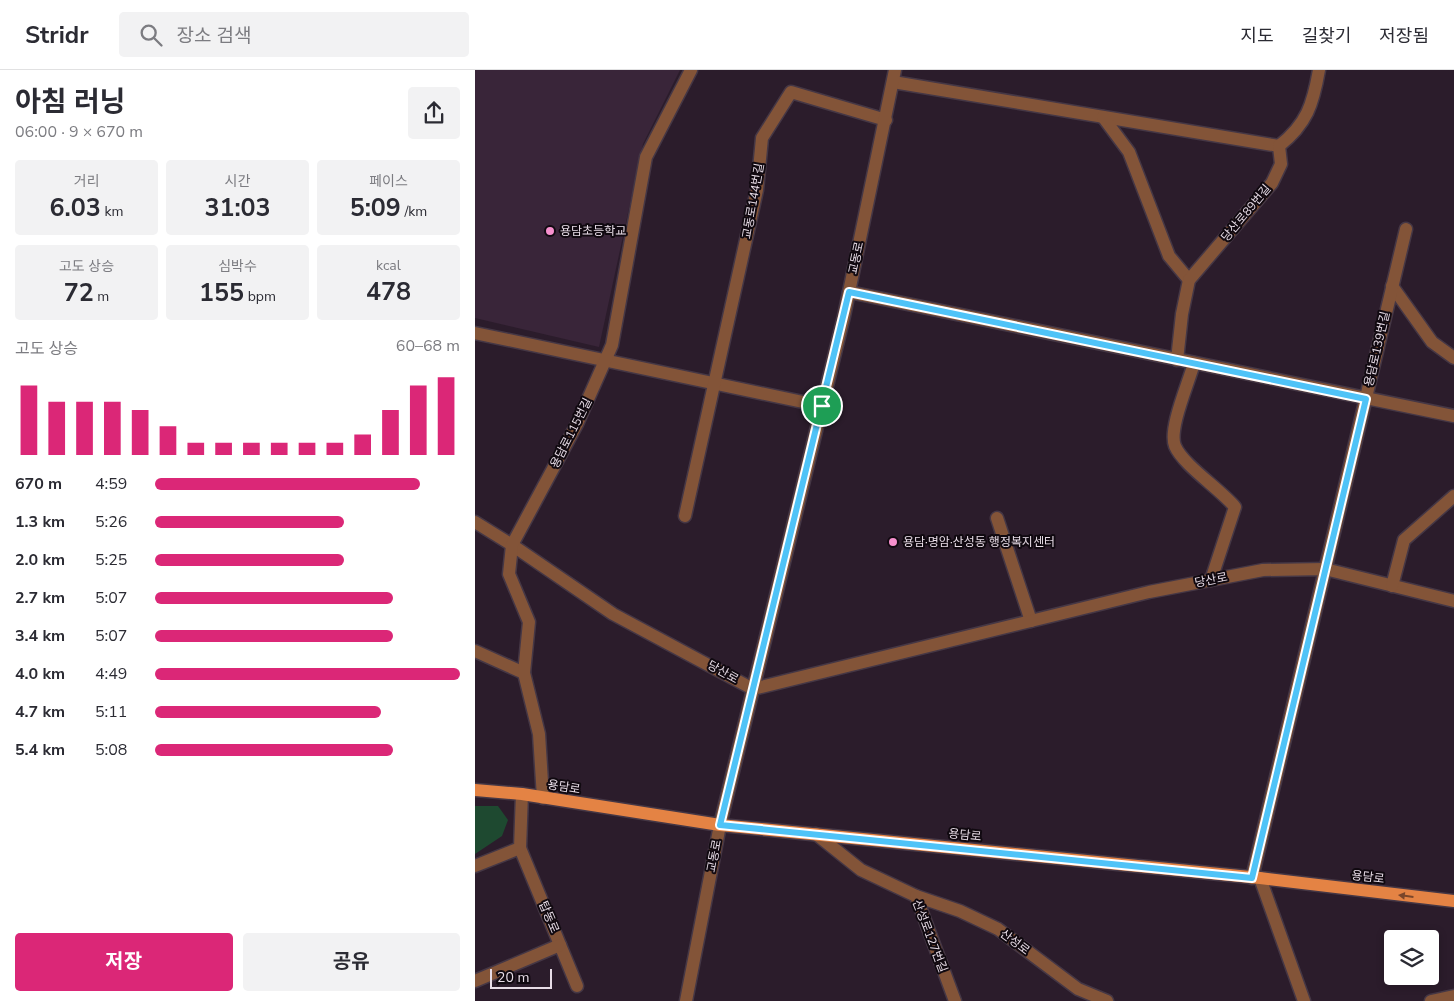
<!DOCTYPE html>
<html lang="ko">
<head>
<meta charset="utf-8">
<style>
  :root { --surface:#fff; --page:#f2f2f3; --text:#2b2b33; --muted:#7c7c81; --line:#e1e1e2; --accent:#db2777 }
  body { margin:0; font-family:"Nunito Sans","Noto Sans KR",sans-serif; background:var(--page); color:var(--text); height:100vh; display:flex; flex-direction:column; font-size:19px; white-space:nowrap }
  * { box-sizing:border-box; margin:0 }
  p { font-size:16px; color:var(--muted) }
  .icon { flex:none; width:28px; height:28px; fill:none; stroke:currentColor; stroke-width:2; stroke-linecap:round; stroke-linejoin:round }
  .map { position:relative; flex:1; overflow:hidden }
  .panel { display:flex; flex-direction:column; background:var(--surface); width:475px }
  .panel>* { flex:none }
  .fabs { position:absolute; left:909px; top:860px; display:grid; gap:10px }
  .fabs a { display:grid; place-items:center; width:55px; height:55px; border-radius:5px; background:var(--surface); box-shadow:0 2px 8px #0003; font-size:25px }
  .scale { position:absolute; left:15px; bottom:12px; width:62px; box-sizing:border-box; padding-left:5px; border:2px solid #e7dce6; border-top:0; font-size:14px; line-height:18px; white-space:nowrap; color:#e7dce6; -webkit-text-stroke:4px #100910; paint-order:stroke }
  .pin { position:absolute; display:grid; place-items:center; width:42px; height:42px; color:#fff; margin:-21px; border:2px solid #fff; border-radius:50%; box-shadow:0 1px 5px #0007 }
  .round { display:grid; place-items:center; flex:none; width:52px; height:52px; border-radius:5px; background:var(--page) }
  .overview { display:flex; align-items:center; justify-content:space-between; height:85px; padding:0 15px }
  h1 { font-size:28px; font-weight:700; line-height:38px }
  .stats { display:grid; grid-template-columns:repeat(3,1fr); gap:8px; height:85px; padding:5px 15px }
  .stats div { display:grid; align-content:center; border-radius:5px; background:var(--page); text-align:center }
  .stats b { font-size:25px; font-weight:700 }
  .stats small { font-size:14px; font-weight:400 }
  .stats p { font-size:14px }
  .chart { height:140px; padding:10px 15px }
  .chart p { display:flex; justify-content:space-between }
  .chart svg { width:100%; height:90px; margin-top:5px; stroke:var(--accent); stroke-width:6 }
  .button { display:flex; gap:10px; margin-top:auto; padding:10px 15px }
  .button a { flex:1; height:58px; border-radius:5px; background:var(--accent); color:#fff; font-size:20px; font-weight:700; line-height:58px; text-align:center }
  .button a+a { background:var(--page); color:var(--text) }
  ul { padding:0 15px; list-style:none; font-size:16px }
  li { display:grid; grid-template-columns:80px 60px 1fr; align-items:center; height:38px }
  li i { height:12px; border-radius:6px; background:var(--accent) }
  header { display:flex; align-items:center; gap:30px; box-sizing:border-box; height:70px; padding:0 25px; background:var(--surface); border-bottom:1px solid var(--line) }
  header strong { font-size:24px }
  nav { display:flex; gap:28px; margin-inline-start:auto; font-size:18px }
  .search { width:350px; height:45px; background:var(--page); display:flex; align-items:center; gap:12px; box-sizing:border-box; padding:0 18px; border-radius:5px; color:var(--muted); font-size:19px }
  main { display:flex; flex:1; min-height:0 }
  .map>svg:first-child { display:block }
  .built { fill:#392539 }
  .green { fill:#1e4930 }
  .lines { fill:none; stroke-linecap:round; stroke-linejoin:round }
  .minor-casing { stroke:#453745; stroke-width:15 }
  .major-casing { stroke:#453745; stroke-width:15 }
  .minor { stroke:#835438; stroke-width:12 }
  .major { stroke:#e48344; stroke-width:12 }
  .oneway { fill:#7a462a }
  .route-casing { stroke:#fff; stroke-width:10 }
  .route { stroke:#4fc3f7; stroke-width:6 }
  .poi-dot { fill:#f790ce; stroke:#100910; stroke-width:2 }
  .labels { text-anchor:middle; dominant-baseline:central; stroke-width:4; stroke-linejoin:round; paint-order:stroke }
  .street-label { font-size:12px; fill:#e7dce6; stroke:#100910 }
  .poi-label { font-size:12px; fill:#e7dce6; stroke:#100910; text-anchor:start }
</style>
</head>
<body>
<header>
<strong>Stridr</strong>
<div class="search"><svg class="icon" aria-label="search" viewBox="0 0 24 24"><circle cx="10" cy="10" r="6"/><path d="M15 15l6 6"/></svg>장소 검색</div>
<nav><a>지도</a><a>길찾기</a><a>저장됨</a></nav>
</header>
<main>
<section class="panel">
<div class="overview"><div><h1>아침 러닝</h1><p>06:00 · 9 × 670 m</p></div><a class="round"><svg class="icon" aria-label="share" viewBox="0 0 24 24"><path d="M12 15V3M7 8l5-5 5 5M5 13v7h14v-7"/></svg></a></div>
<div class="stats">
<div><p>거리</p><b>6.03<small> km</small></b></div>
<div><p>시간</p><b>31:03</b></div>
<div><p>페이스</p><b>5:09<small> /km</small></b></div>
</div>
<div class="stats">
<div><p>고도 상승</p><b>72<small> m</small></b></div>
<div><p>심박수</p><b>155<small> bpm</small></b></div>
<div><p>kcal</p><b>478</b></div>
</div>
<div class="chart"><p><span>고도 상승</span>60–68 m</p>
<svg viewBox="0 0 160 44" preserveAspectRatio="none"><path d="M5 44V10M15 44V18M25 44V18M35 44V18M45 44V22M55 44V30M65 44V38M75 44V38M85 44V38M95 44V38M105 44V38M115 44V38M125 44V34M135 44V22M145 44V10M155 44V6"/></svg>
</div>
<ul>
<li><b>670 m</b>4:59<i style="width:87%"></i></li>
<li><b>1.3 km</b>5:26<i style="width:62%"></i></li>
<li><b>2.0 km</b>5:25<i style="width:62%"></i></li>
<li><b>2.7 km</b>5:07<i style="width:78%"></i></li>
<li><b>3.4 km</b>5:07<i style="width:78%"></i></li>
<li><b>4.0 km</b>4:49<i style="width:100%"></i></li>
<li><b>4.7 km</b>5:11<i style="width:74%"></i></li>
<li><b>5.4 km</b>5:08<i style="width:78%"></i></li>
</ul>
<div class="button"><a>저장</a><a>공유</a></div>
</section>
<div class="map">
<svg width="979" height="931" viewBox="0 0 979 931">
  <rect width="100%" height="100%" fill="#2b1c2b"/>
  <path class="built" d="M0 0H205L168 74 124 277 0 248Z"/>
  <path class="green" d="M0 736H23L33 750 27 766 0 784Z"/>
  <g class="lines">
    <defs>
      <g id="minor">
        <path d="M418 12 804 76"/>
        <path d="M628 47 654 82 694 186 714 210"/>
        <path d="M917 216 957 272 979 288"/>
        <path d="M374 222 979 346"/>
        <path d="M0 263 347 336"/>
        <path d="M702 290 707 244 714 210 797 113 806 94 804 76C832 54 838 34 844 0"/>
        <path d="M719 293C714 312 693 359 700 376 708 395 745 419 760 437L736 510"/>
        <path d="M210 446 282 120 287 68 316 22 411 50"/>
        <path d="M522 448 556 551"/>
        <path d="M0 452 37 475 138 544 278 619 674 522 788 500 850 499 979 531"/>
        <path d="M917 516 929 470 979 426"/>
        <path d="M0 581 49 603"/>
        <path d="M68 728 64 664 49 603 54 552 34 504 37 475 102 354 137 275 171 87 216 0"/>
        <path d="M341 764 386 800 441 826 480 931"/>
        <path d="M45 778 102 916"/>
        <path d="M0 796 45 778 47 724"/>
        <path d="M777 808 931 159"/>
        <path d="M785 808 829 931"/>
        <path d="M441 826 485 841 523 859 603 919 632 931"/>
        <path d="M0 911 85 875"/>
        <path d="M211 931 245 755 369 246 420 0"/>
        <path d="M956 931 979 926"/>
      </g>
      <path id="major" d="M0 720 47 724 245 755 785 808 979 831"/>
    </defs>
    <use href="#minor" class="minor-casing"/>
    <use href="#major" class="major-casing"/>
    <use href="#minor" class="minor"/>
    <use href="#major" class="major"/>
  </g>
  <defs><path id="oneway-solid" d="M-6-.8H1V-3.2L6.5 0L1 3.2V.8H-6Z" transform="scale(1.25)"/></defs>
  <use class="oneway" href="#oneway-solid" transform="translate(931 826) rotate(-173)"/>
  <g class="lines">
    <defs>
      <path id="route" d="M374 222 891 329 777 808 245 755Z"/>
    </defs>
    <use href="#route" class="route-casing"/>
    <use href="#route" class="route"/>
  </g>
  <g class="poi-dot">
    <circle cx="75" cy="161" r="5"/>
    <circle cx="418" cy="472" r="5"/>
  </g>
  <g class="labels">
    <g class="street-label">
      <text transform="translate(278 131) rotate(-80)">교동로144번길</text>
      <text transform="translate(771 143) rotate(-50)">당산로89번길</text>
      <text transform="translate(381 188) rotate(-78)">교동로</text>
      <text transform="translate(902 279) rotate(-77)">용담로139번길</text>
      <text transform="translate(96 363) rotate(-63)">용담로115번길</text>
      <text transform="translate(736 510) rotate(-11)">당산로</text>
      <text transform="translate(248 602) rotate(29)">당산로</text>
      <text transform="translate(89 717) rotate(9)">용담로</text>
      <text transform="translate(490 765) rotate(6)">용담로</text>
      <text transform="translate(239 786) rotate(-79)">교동로</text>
      <text transform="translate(893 807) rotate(7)">용담로</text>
      <text transform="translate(74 847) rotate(67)">탑동로</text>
      <text transform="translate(455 866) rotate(69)">산성로127번길</text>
      <text transform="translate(540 872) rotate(37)">산성로</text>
    </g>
    <g class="poi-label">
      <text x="85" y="161">용담초등학교</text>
      <text x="428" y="472">용담·명암·산성동 행정복지센터</text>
    </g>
  </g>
</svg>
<div class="fabs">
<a><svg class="icon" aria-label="layers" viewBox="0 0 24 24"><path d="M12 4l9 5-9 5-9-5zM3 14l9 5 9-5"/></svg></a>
</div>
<div class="scale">20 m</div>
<div class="pin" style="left:347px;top:336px;background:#1e9e55"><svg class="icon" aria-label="arrive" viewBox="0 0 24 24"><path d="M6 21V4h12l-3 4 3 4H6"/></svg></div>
</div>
</main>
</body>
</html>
